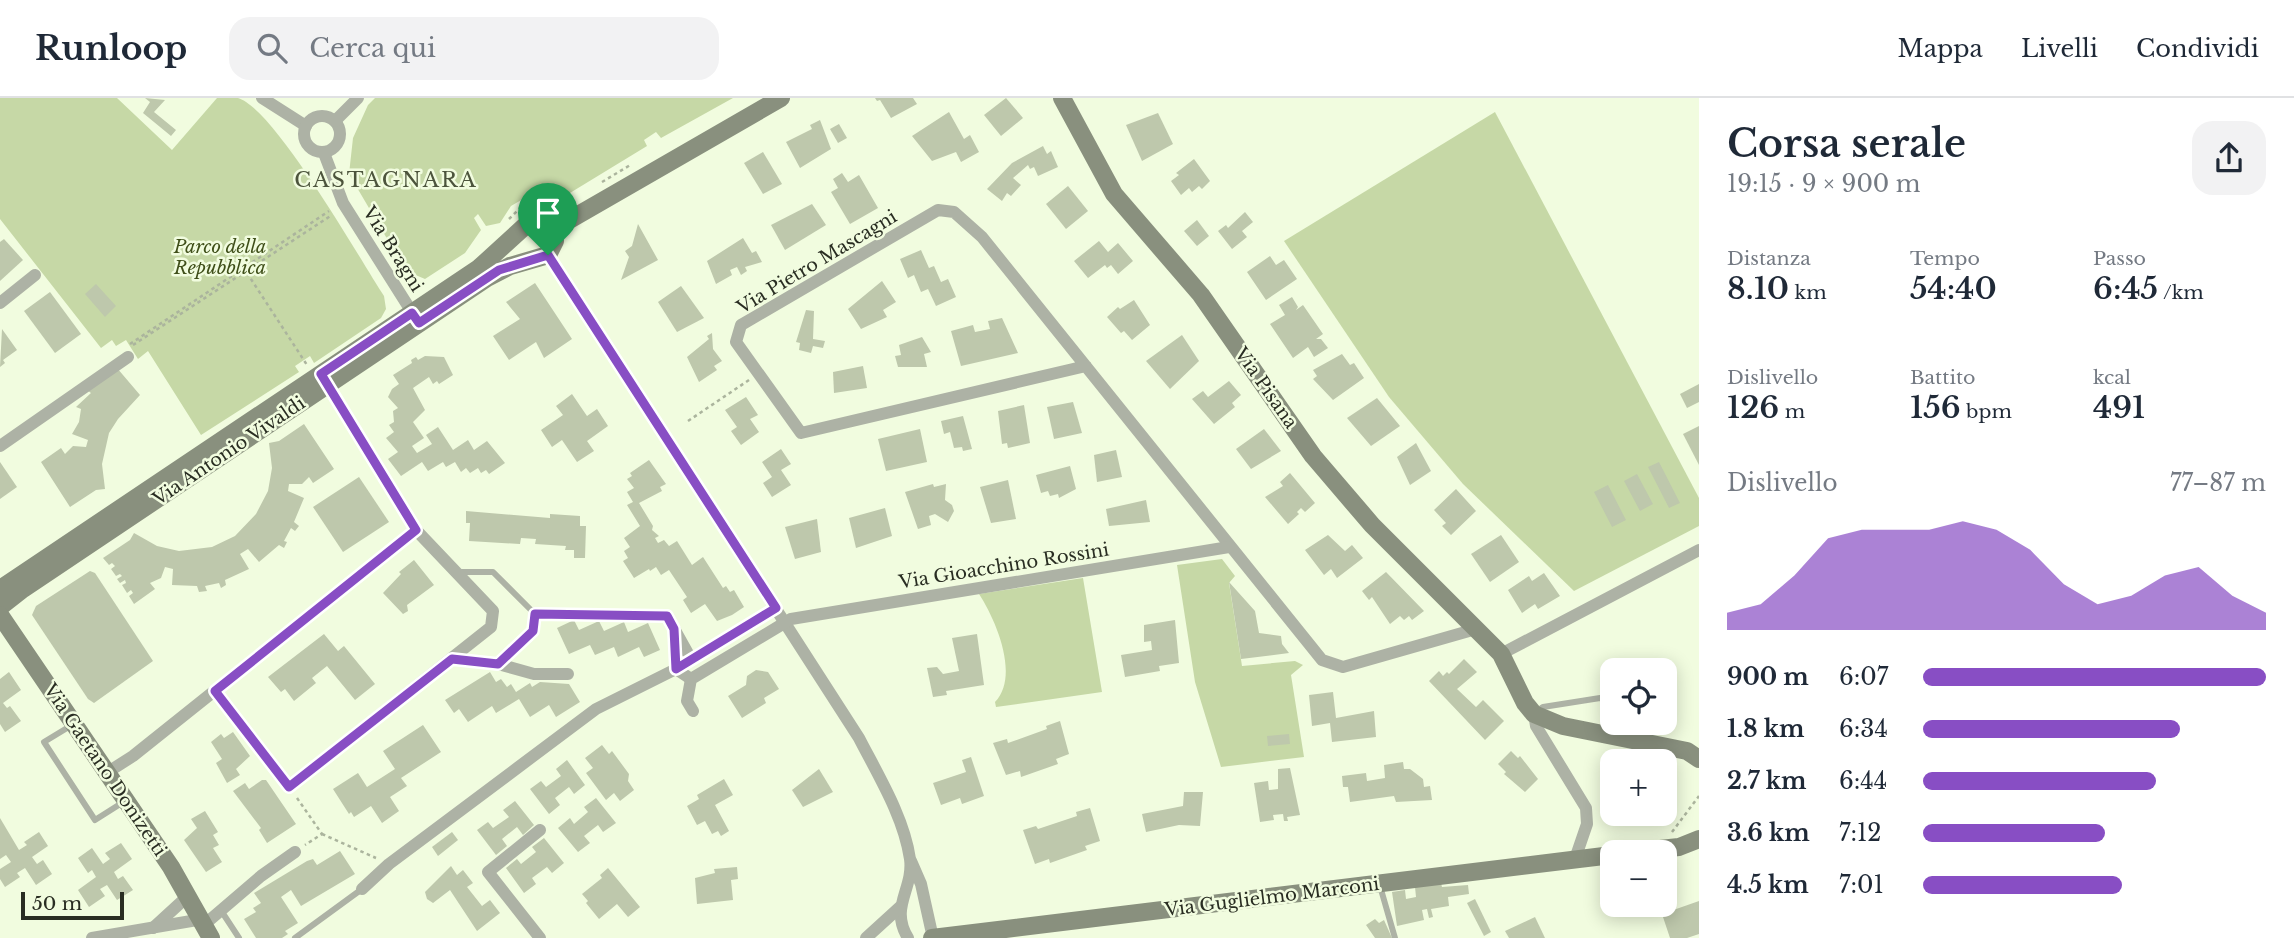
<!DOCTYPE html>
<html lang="it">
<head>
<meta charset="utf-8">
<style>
  :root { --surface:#fff; --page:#f2f2f3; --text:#1f2937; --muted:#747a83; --line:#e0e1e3; --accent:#884ec4 }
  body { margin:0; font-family:"Libre Baskerville",serif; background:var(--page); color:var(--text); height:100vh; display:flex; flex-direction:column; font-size:26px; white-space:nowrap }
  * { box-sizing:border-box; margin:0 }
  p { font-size:23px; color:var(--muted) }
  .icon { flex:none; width:38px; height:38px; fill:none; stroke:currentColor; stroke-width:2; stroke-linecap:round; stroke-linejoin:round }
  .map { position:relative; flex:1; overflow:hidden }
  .drawer { display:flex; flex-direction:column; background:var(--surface); width:595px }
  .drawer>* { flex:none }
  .tools { position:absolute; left:1600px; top:560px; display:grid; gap:14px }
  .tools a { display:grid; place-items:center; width:77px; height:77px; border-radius:14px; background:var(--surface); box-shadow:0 4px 18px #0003; font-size:35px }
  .scale { position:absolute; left:21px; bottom:18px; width:103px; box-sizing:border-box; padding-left:7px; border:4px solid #292d22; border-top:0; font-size:19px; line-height:24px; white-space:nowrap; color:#292d22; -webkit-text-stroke:5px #f1fcdf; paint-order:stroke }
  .pin { position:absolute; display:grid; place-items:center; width:60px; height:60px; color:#fff; margin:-72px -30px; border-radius:50% 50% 50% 0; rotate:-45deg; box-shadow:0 0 7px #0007 }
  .pin .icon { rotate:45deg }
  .round { display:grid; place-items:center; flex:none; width:74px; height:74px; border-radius:21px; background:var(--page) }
  .summary { display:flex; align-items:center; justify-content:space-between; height:119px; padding:0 28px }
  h1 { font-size:38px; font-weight:600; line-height:52px }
  .metrics { display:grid; grid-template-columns:repeat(3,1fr); gap:10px; height:119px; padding:7px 28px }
  .metrics div { display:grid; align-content:center }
  .metrics b { font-size:30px; font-weight:600 }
  .metrics small { font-size:19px; font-weight:400 }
  .metrics p { font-size:19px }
  .chart { height:196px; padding:14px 28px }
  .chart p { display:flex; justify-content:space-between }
  .chart svg { width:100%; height:126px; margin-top:7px; fill:var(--accent); opacity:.7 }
  ul { padding:0 28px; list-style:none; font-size:23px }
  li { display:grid; grid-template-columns:112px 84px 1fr; align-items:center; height:52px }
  li i { height:18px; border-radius:9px; background:var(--accent) }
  header { display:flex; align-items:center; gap:42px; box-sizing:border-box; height:98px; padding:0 35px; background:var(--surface); border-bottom:2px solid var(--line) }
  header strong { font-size:33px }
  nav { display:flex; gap:38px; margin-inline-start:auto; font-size:24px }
  .search { width:490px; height:63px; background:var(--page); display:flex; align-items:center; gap:18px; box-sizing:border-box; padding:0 24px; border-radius:21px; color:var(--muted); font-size:26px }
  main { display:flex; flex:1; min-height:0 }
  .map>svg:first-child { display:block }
  .green { fill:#c6d8a6 }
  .building { fill:#bec8ac }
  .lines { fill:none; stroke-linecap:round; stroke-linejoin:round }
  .path { stroke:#abb49d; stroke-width:2.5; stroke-dasharray:3.5 3.5; stroke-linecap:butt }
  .lane { stroke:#adb2a5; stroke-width:6 }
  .street { stroke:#adb2a5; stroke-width:12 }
  .secondary { stroke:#89907e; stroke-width:18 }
  .route-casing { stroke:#fff; stroke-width:14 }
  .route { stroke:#884ec4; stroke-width:9 }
  .labels { text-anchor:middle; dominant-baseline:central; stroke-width:5; stroke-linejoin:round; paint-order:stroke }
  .park-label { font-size:18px; font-style:italic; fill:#3f4f19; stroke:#f1fcdf }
  .street-label { font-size:18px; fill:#292d22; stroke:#f1fcdf }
  .quarter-label { font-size:21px; letter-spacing:2px; fill:#4c543c; stroke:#f1fcdf }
</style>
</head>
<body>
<header>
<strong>Runloop</strong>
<div class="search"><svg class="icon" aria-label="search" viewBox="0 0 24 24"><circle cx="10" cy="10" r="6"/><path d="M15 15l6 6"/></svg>Cerca qui</div>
<nav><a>Mappa</a><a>Livelli</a><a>Condividi</a></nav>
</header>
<main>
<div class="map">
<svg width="1699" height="840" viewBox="0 0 1699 840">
  <rect width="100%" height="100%" fill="#f1fcdf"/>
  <g class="green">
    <path d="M0 0H117L172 52 217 0C223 0 232 0 238 0 275 11 359 160 384 198L386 211 381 220 314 265 310 258 295 268 299 274 201 337 148 253 138 261 126 242 116 248 112 242 101 250 0 121Z"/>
    <path d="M375 0H733L661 40 656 34 644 42 647 48 565 98 523 101 511 108 500 125 486 128 478 116 474 120 481 132 465 155 425 181 406 173 349 76 353 40 368 7Z"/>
    <path d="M1495 14 1699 400V428L1574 493 1463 386 1389 299 1284 143Z"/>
    <path d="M1222 461 1235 478 1229 485 1242 568 1295 563 1303 567 1291 577 1304 659 1221 669 1195 584 1177 467Z"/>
    <path d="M1083 480 1102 594 996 609 995 604C1020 578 996 522 979 496Z"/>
  </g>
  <g class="building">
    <path d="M145 0 165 2 154 14 176 32 171 38 143 15 150 4Z"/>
    <path d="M875 0H913L917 6 891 20 880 2 877 3Z"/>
    <path d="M1006 0 1023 20 1001 38 984 17Z"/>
    <path d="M949 14 964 41 970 37 979 54 961 64 956 54 932 63 912 38Z"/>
    <path d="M1158 15 1173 46 1142 63 1126 27Z"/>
    <path d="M820 22 831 51 800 70 786 44 812 31 810 27Z"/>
    <path d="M839 26 847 40 838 45 830 31Z"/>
    <path d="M1043 48 1047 56 1051 53 1058 69 1038 78 1034 69 1030 71 1028 67 1013 80 1021 87 1011 98 1007 95 1002 103 987 91 1012 65Z"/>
    <path d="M763 54 782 86 763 96 744 65Z"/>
    <path d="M1194 61 1210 83 1202 91 1199 88 1192 94 1189 90 1181 97 1171 83 1179 77 1176 75Z"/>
    <path d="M842 75 848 84 859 77 878 110 850 126 831 94 838 90 833 81Z"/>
    <path d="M1068 88 1088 113 1066 131 1046 106Z"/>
    <path d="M812 106 826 127 785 152 771 127Z"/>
    <path d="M1245 114 1253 124 1242 133 1247 139 1232 151 1218 133 1226 127 1228 130Z"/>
    <path d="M1197 122 1209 138 1197 148 1184 133Z"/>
    <path d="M638 126 658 162 621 182 629 159 625 153 632 148Z"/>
    <path d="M743 140 752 155 756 153 762 164 745 169 747 173 741 177 737 169 730 172 732 177 716 186 707 163Z"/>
    <path d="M4 141 23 162 0 183V144Z"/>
    <path d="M1099 143 1108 154 1118 145 1133 163 1118 176 1111 167 1107 170 1105 167 1088 180 1074 163Z"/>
    <path d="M921 152 929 170 934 168 941 184 948 181 956 199 936 208 928 191 921 194 914 177 908 180 900 161Z"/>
    <path d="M1270 158 1276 167 1284 162 1297 181 1266 202 1247 174Z"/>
    <path d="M882 183 896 204 883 212 887 219 861 231 848 211Z"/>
    <path d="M535 185 572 241 544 260 536 244 509 262 493 238 520 221 506 204Z"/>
    <path d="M96 186 116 208 105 219 85 196Z"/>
    <path d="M681 188 704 220 677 234 658 204Z"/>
    <path d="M50 194 81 236 55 255 24 213Z"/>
    <path d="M1292 199 1298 209 1296 212 1303 207 1323 236 1316 241H1321L1328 250 1314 259 1308 249 1293 260 1270 226 1285 217 1279 207Z"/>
    <path d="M1134 202 1150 227 1132 242 1124 233 1121 235 1107 219 1118 209 1120 211Z"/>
    <path d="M806 212 814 213 813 241 825 243 823 250 813 248 811 255 799 252 800 245 796 244Z"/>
    <path d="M1002 220 1018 255 961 268 951 233 973 227 975 234 990 231 988 223Z"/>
    <path d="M2 231 17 252 3 262 5 265 0 269Z"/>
    <path d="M712 235 713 251 722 263 714 268 717 272 699 284 687 259 709 241 707 238Z"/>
    <path d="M1182 237 1199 263 1170 291 1146 263Z"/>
    <path d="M922 239 931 254 924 256 927 269H898L895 258 901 257 899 247Z"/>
    <path d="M1342 256 1350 267 1354 265 1364 280 1333 302 1313 281 1317 278 1313 272Z"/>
    <path d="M425 258 444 259 453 277 439 286 437 283 433 286 429 279 413 290 425 312 413 324 424 340 412 348 417 355 432 346 426 337 438 329 453 352 468 342 474 352 487 343 505 365 489 376 486 372 481 375 478 370 470 375 466 370 461 374 455 364 446 369 443 364 428 373 422 364 401 378 388 361 398 354 386 340 394 334 389 327 394 324 393 313 398 310 388 299 392 291 399 286 393 277 412 265 411 262 416 259 418 262Z"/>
    <path d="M863 268 867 290 834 295 833 274Z"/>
    <path d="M117 270 140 297 118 321 109 335 102 366 105 391 96 392 70 409 41 364 61 350 65 356 73 348 86 349 88 342 72 336 79 324 81 311 76 309 91 295 87 292Z"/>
    <path d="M1229 283 1241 297 1232 305 1235 309 1214 326 1192 301 1203 293 1208 299Z"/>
    <path d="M1699 286V304L1687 310 1680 296Z"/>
    <path d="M572 296 587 318 597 311 608 328 587 343 594 353 577 364 562 342 552 349 541 332 563 317 556 308Z"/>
    <path d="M746 299 758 317 750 321 759 334 741 347 731 333 737 329 725 312Z"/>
    <path d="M1377 300 1400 328 1371 348 1347 320Z"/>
    <path d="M1073 304 1082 335 1054 341 1047 309Z"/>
    <path d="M1024 307 1030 345 1008 350 1007 345 1002 346 998 313Z"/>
    <path d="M963 318 972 351 963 353 962 349 954 350 950 334 944 336 941 323Z"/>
    <path d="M304 326 334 371 313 385 309 379 302 386H289L288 393 304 400 294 424 299 428 295 433 291 430 284 443 287 444 284 450 279 447 259 464 248 451 240 456 249 471 225 482 226 487 221 490 219 485 205 488 207 493 199 494 197 488 172 487 173 471 165 469 161 480 150 485 155 491 134 506 129 498 133 495 131 492 127 495 122 487 126 485 125 482 120 485 117 481 122 478 120 476 116 478 111 471 115 468 112 465 109 467 103 460 130 442 134 435 157 448 179 453 212 449 235 438 256 416 268 393 272 370 269 345 279 343Z"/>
    <path d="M1699 328V367L1683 336Z"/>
    <path d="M920 331 927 364 886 373 878 341Z"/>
    <path d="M1264 331 1281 353 1251 371 1236 351Z"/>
    <path d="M1416 345 1431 373 1410 387 1397 359Z"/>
    <path d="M781 351 791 366 781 372 791 387 772 399 763 385 772 379 762 364Z"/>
    <path d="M1116 352 1122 379 1097 384 1094 357Z"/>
    <path d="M649 362 666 386 660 389 662 393 639 405 653 428 652 432 659 438 655 440 658 445 664 442 669 448 677 443 692 467 703 459 723 490 726 488 730 494 734 492 744 509 732 517 717 523 705 506 691 515 683 502 687 499 669 472 661 477 656 469 650 473 649 471 634 480 623 463 628 460 624 453 630 449 624 440 640 428 627 407 633 404 627 394 634 390 627 381 632 378 630 375Z"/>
    <path d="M0 364 17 389 0 401Z"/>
    <path d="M1659 364 1680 405 1669 410 1648 369Z"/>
    <path d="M1070 368 1076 391 1059 400 1058 396 1050 398 1048 393 1041 395 1036 377Z"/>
    <path d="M1290 375 1315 405 1305 414 1301 410 1297 414 1299 416 1288 426 1265 399 1283 388 1280 384Z"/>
    <path d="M1637 376 1653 406 1640 413 1624 383Z"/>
    <path d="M359 379 389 424 343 454 313 409Z"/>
    <path d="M1008 382 1016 421 991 425 980 389Z"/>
    <path d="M933 386 934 389 946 386 945 402 952 407 954 413 948 424 935 416 929 418 931 427 918 431 905 394Z"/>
    <path d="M1608 387 1626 422 1612 429 1594 394Z"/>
    <path d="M1456 391 1476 413 1451 437 1442 428 1446 425 1434 412Z"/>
    <path d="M1146 402 1150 424 1109 428 1106 411Z"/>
    <path d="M885 410 892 438 856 450 849 420Z"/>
    <path d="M466 413 550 420V416L580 418V428H586L585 460H574V452H565L566 448 535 446 536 441 521 440 520 446 469 443 470 425H466Z"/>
    <path d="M817 421 821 454 795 461 785 429Z"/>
    <path d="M1328 437 1345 453 1352 447 1363 460 1337 480 1331 471 1324 477 1305 452Z"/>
    <path d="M1501 437 1519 464 1490 484 1471 456Z"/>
    <path d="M414 462 434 487 407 507 408 513 403 516 383 495 401 476 399 474Z"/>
    <path d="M90 473 95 475 153 563 94 605 88 601 32 517 36 508Z"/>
    <path d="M1386 474 1424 513 1412 522 1409 518 1404 522 1400 518 1390 526 1372 499 1369 502 1362 493Z"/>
    <path d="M1544 475 1560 498 1538 511 1535 506 1522 515 1508 492 1529 478 1532 483Z"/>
    <path d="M1229 484 1255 513 1259 535 1281 538 1282 546 1289 555 1241 561Z"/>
    <path d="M574 522 579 532 599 523 604 533 624 524 628 534 648 525 660 552 644 559 639 549 618 559 614 549 595 557 590 547 569 556 557 530Z"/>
    <path d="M1175 522 1179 565 1159 568 1160 573 1125 579 1121 557 1152 552 1151 543 1144 544V527Z"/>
    <path d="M324 536 338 553 344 548 375 586 355 602 327 568 312 580 316 585 294 603 285 591 281 594 268 579Z"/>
    <path d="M977 536 984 587 946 593 947 597 933 599 927 570 937 569 943 576 959 573 952 540Z"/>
    <path d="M1464 561 1477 574 1457 591 1476 609 1483 602 1504 623 1485 642 1429 583 1439 573 1443 578 1447 574 1449 576Z"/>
    <path d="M756 572 768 574 779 591 764 600 766 605 742 620 728 598 746 587 747 578Z"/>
    <path d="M9 574 21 592 3 605 7 610 10 608 21 623 5 634 0 626V581Z"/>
    <path d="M490 574 496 584 501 581 507 589 511 586 516 594 530 585 532 589 540 584 569 586 580 604 556 619 549 607 530 619 519 601 496 615 492 608 468 624 459 611 454 615 445 602Z"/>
    <path d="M1333 594 1336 620 1374 613 1376 639 1332 644 1330 625 1312 628 1309 597Z"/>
    <path d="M1060 623 1069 656 1056 661 1058 666 1021 679 1020 673 1006 677 993 645 1007 641 1008 645 1047 631 1046 628Z"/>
    <path d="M423 627 441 654 401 680 407 688 390 699 399 713 382 725 371 708 354 719 351 714 349 716 333 691 358 675 367 689 395 671 383 653Z"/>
    <path d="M233 634 250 658 236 671 240 677 227 685 216 665 222 661 211 644 221 636 224 640Z"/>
    <path d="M1289 636 1290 646 1268 648 1267 638Z"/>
    <path d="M602 647 609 656 612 653 629 676 628 683 634 692 620 703 614 695 606 702 586 675 593 670 585 660Z"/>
    <path d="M1511 653 1518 660 1520 658 1538 681 1525 694 1504 676 1506 674 1498 666Z"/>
    <path d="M971 659 984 698 962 706 960 700 941 707 933 685 966 674 962 662Z"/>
    <path d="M567 662 585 687 574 696 569 689 555 700 560 707 549 716 530 691 541 683 546 689 561 678 556 671Z"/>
    <path d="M1403 664 1404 671H1410L1423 681 1424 689 1430 688 1432 702 1396 704 1394 698 1350 704 1348 689H1343L1342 678 1366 675 1367 683 1385 680 1384 667Z"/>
    <path d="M1290 670 1300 717 1287 719 1288 723H1284L1283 716 1273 717 1274 722 1260 724 1254 685 1268 683 1269 692 1278 691V671Z"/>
    <path d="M819 671 833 694 803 709 792 692Z"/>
    <path d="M724 681 733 697 715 707 729 733 721 738 718 733 712 736 705 723 697 727 687 708 699 701 697 697Z"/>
    <path d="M262 682H266L296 726 267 745 259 732 261 730 233 693 245 685 249 691Z"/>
    <path d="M1184 694H1203L1200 728 1179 727 1146 734 1142 716 1183 708Z"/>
    <path d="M596 700 616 725 603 734 598 727 584 738 590 745 578 754 558 730 570 720 574 726 588 714 584 709Z"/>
    <path d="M515 703 534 727 523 737 517 729 502 741 507 748 496 757 477 732 488 724 493 730 509 719 503 712Z"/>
    <path d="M1090 710 1100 743 1085 748 1087 752 1050 765 1049 761 1035 766 1023 732 1036 728 1038 731 1077 718 1076 714Z"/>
    <path d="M205 713 218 734 213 737 219 747 213 750 222 764 206 774 184 742 197 730 191 721Z"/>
    <path d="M0 720 19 752 27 747 24 744 39 734 48 748 32 759 37 766 43 762 52 776 36 787 25 770 17 775 20 779 5 789 0 781V771L11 764 6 757 0 761Z"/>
    <path d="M452 734 458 742 438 758 432 749Z"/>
    <path d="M544 740 564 765 552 775 547 769 532 780 536 786 524 795 506 770 517 761 521 766 536 754 532 749Z"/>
    <path d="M121 745 132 761 114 774 118 781 123 778 133 792 117 802 107 787 100 791 105 798 89 809 78 792 96 779 92 772 88 775 78 760 92 750 103 766 110 761 105 755Z"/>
    <path d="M340 753 355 776 301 808 291 792 281 799 298 825 285 833 288 836 282 840H256L244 821 256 814 253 810 261 805 254 795 307 763 313 761 317 767Z"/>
    <path d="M451 768 457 777 463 772 473 785 467 789 482 808 490 802 500 815 477 833 450 792 433 805 427 801 425 794Z"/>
    <path d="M737 769 738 781 731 782 733 802 697 806 695 780 715 775 714 771Z"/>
    <path d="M608 770 640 809 628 819 617 806 599 821 586 805 588 803 582 796 602 780 600 777Z"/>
    <path d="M1441 785 1442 789 1468 787 1469 796 1448 799 1449 808 1431 811 1433 819 1429 820 1427 811 1422 812 1424 822 1397 828 1392 794 1405 792 1406 801 1416 799 1415 789Z"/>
    <path d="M1475 801 1491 834 1484 838 1467 805Z"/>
    <path d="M1699 803V836L1687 840H1670L1662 816Z"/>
    <path d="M1535 819 1545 840H1509L1505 833Z"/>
    <path d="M1375 821 1379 825 1384 822 1392 840H1375L1366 827Z"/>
  </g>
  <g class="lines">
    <g class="path">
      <path d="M602 84 632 66"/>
      <path d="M542 109H560"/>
      <path d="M509 121 520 110 532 108"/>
      <path d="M247 175 307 267"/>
      <path d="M130 246 329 113"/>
      <path d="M133 247 332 117"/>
      <path d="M688 323 749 282"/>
      <path d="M297 700 322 736 305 747"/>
      <path d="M1672 734 1699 698"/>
      <path d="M322 736 376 760"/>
    </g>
    <g class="lane">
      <path d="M453 561 498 566 533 533 535 516 493 474H458"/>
      <path d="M1536 614 1543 609 1600 600 1612 601"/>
      <path d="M72 627 44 644 95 722 125 703"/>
      <path d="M1634 638V625"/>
      <path d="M1380 788 1395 840"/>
      <path d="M222 814 239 840"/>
      <path d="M295 840 362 791"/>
    </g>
    <g class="street">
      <path d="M262 0 306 28"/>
      <circle cx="322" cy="36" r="18"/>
      <path d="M335 23 358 0"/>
      <path d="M324 55 343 105 415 219"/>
      <path d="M548 157 859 640C878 677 904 719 910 761 914 791 889 809 908 840"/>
      <path d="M0 205 35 177"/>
      <path d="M1086 268 801 335 736 244 741 227 938 112 954 114 982 139 1322 562 1343 569 1476 531"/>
      <path d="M0 348 128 259"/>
      <path d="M535 516 667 518 691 561"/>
      <path d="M674 533 676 571"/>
      <path d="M1501 556 1699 452"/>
      <path d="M685 565 776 510"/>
      <path d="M498 566 534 576H568"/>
      <path d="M215 593 289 689 491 529 493 513 416 432 325 282"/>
      <path d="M693 613 687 603 691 581 791 521 1229 449"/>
      <path d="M1534 616 1536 628 1586 710 1587 726 1575 761"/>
      <path d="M108 674 133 658 416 432"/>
      <path d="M911 763 921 786 933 840"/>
      <path d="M362 791 389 766 596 611 676 571 691 581"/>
      <path d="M205 826 261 778 295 754"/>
      <path d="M153 830 189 797"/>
      <path d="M92 840 203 821"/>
      <path d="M540 840 488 774 540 732"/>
      <path d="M866 840 900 809"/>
    </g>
    <g class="secondary">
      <path d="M1062 0 1114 96 1201 197 1313 358 1372 427 1501 556 1525 605 1534 616 1563 628 1687 653 1699 661"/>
      <path d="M552 132 781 0"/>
      <path d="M0 491 479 170 525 128 536 124 552 132 555 143 548 157 510 168 487 180 23 491 0 509"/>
      <path d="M0 517 171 769 211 840"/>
      <path d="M1632 754 1679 749 1699 741"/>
      <path d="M932 840 1612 757"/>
    </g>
  </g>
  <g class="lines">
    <defs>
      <path id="route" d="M548 157 776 510 676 571 674 531 667 518 535 516 533 533 498 566 452 561 289 689 215 593 416 432 321 276 412 215 419 225 499 172Z"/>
    </defs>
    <use href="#route" class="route-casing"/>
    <use href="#route" class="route"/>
  </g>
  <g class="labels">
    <g class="park-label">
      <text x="220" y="149">Parco della<tspan x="220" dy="21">Repubblica</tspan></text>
    </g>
    <g class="street-label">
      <text transform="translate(393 151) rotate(58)">Via Bragni</text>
      <text transform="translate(817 164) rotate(-31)">Via Pietro Mascagni</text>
      <text transform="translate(1266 290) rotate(55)">Via Pisana</text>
      <text transform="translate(229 353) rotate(-34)">Via Antonio Vivaldi</text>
      <text transform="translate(1004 468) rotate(-9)">Via Gioacchino Rossini</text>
      <text transform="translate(105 672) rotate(56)">Via Gaetano Donizetti</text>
      <text transform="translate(1272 799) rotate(-7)">Via Guglielmo Marconi</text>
    </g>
    <g class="quarter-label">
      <text x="386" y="82">CASTAGNARA</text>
    </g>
  </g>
</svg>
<div class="tools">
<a><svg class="icon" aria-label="locate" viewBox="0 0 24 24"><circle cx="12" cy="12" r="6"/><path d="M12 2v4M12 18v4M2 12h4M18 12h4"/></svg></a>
<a>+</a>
<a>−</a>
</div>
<div class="scale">50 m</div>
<div class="pin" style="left:548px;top:157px;background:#1e9e55"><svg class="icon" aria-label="arrive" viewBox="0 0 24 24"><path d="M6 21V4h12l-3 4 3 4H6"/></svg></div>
</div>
<section class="drawer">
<div class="summary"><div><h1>Corsa serale</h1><p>19:15 · 9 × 900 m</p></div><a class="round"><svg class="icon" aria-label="share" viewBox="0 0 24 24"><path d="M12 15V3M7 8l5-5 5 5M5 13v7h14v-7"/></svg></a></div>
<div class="metrics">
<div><p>Distanza</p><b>8.10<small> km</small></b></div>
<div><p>Tempo</p><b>54:40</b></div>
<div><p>Passo</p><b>6:45<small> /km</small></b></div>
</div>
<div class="metrics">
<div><p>Dislivello</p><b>126<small> m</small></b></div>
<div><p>Battito</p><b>156<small> bpm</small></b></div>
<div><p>kcal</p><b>491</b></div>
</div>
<div class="chart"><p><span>Dislivello</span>77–87 m</p>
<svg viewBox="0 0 160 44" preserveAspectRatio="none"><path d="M0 44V38L10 35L20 25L30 12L40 9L50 9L60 9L70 6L80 9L90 16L100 28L110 35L120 32L130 25L140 22L150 32L160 38V44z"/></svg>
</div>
<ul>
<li><b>900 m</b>6:07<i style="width:100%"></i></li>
<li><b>1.8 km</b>6:34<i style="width:75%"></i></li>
<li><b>2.7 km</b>6:44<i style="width:68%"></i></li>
<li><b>3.6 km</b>7:12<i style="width:53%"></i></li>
<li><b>4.5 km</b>7:01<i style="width:58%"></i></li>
</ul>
</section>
</main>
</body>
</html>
